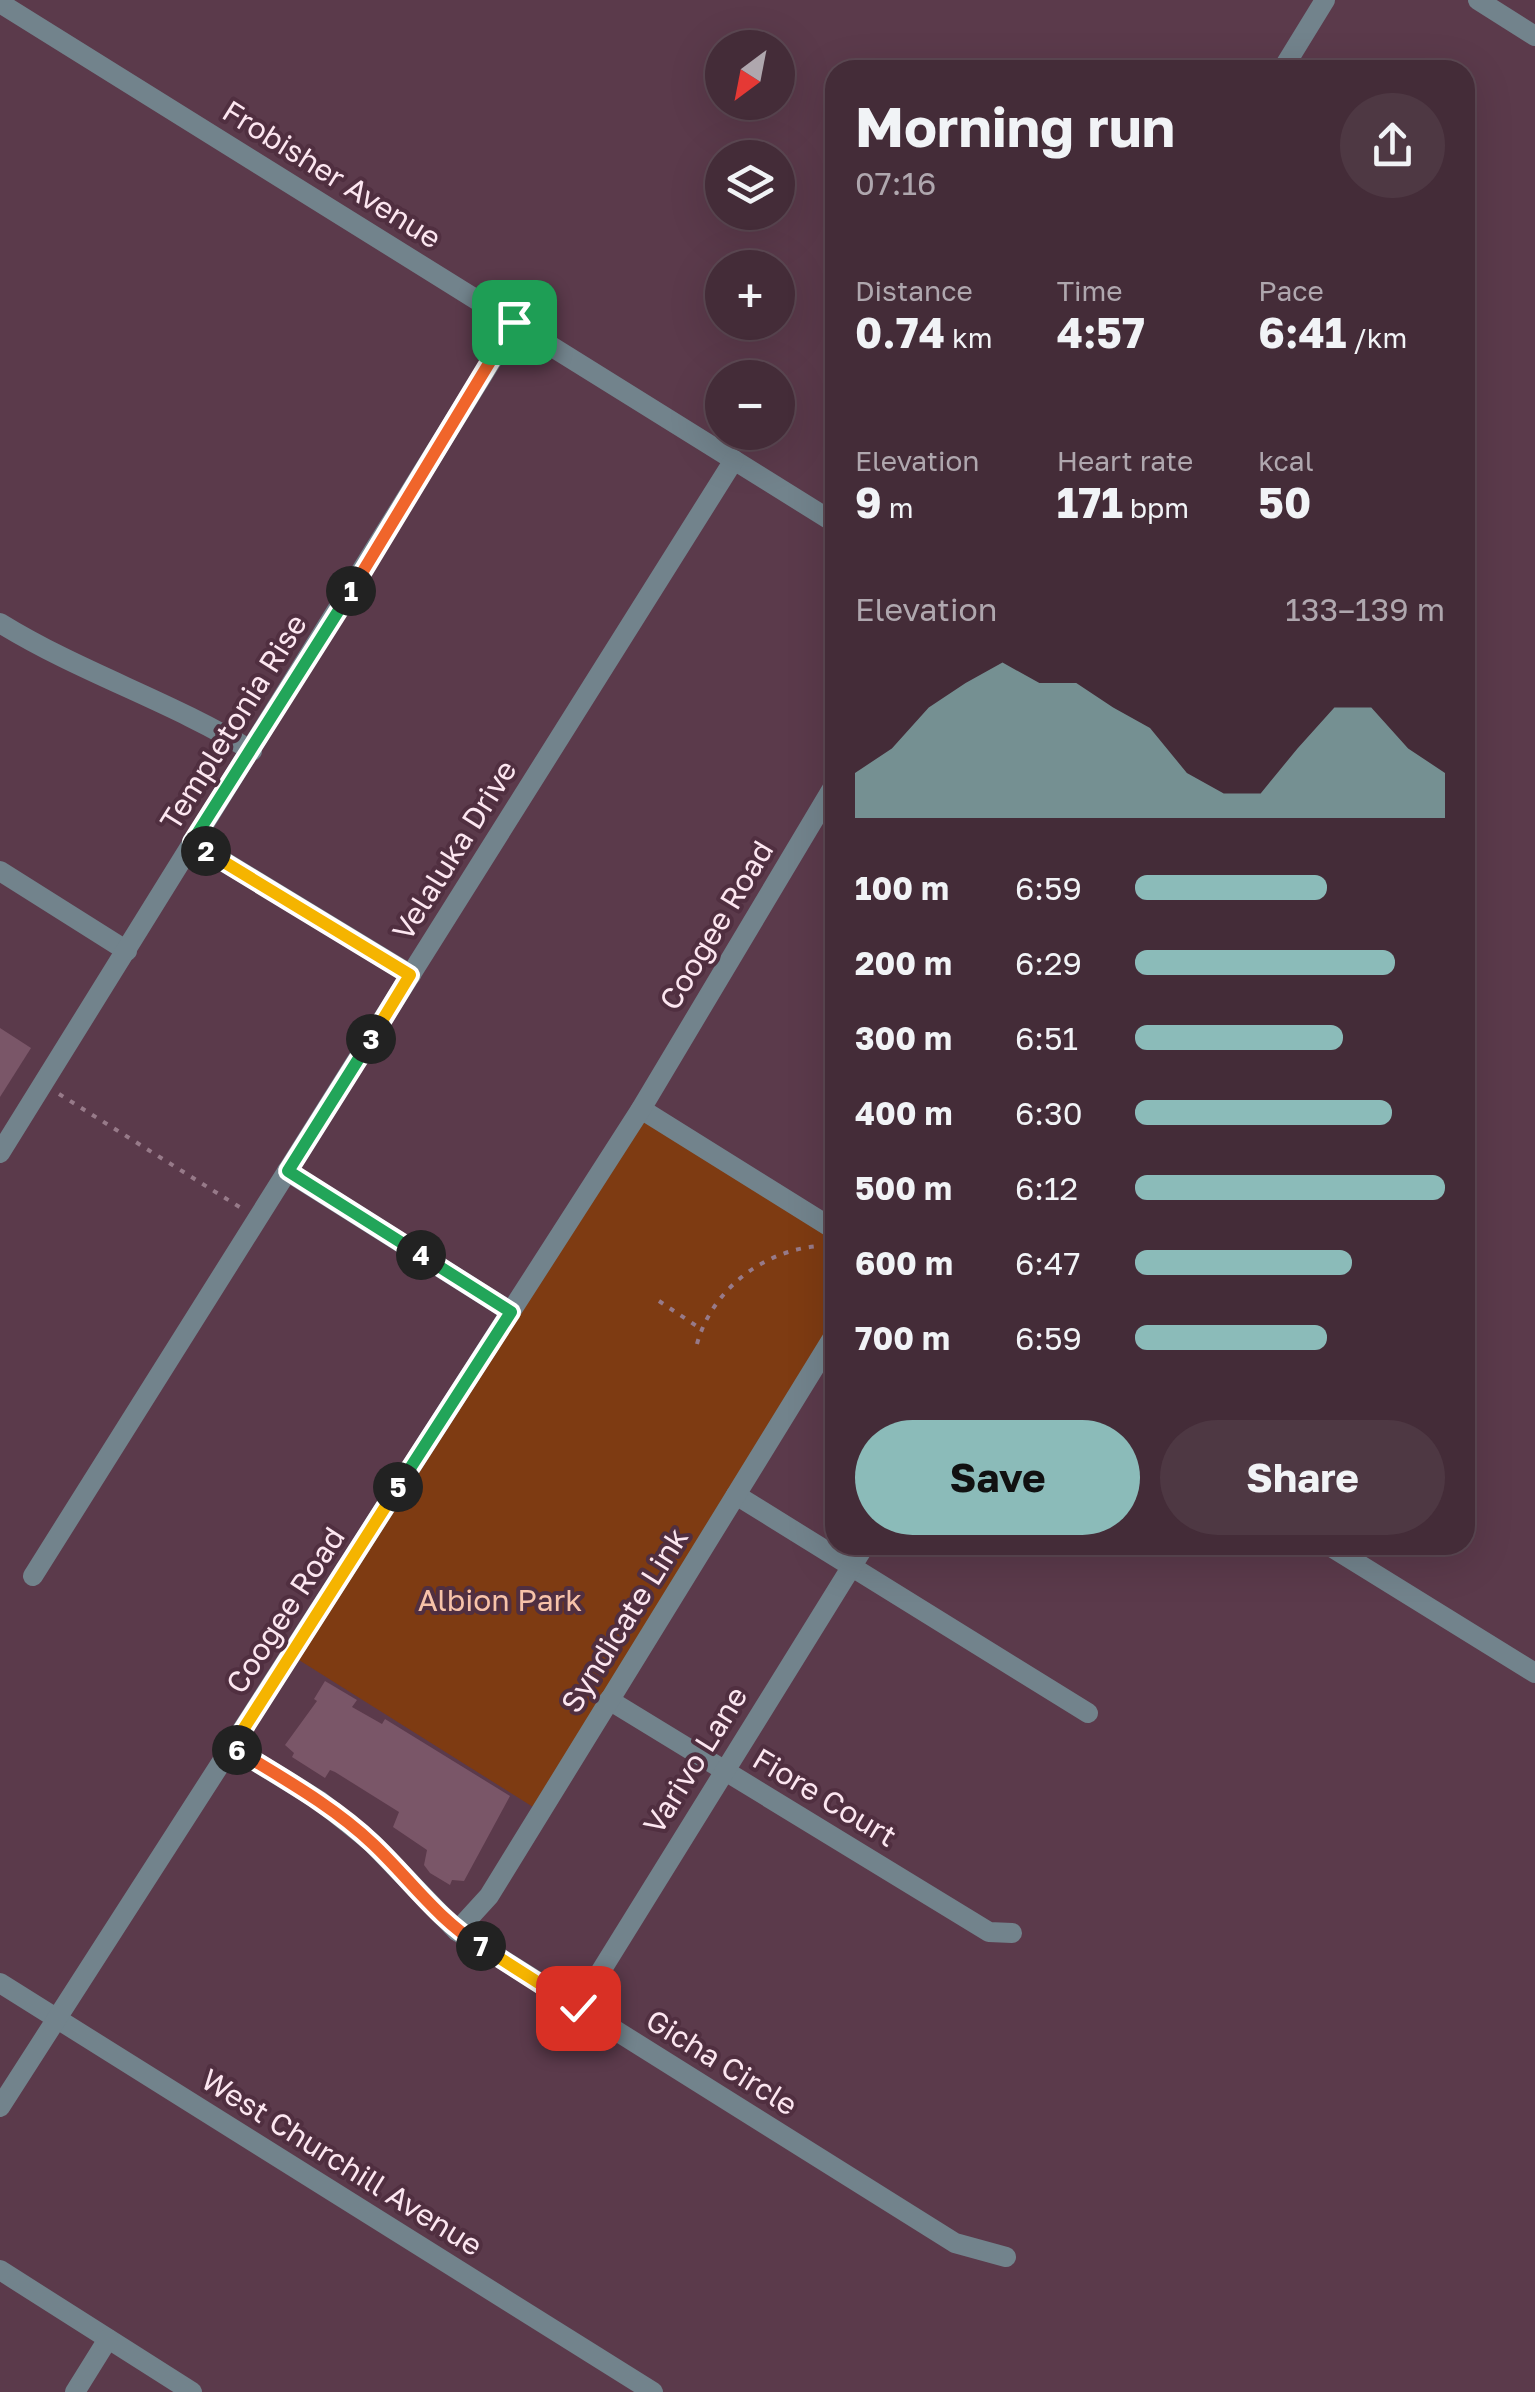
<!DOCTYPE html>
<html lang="en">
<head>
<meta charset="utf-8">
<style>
  :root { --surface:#442c38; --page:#4e3843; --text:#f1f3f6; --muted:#afa7ae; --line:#5c4853; --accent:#8bbbb9 }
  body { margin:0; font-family:"Golos Text",sans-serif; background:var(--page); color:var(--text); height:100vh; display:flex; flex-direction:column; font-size:38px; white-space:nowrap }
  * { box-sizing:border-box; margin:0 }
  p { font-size:32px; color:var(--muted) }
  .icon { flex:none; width:55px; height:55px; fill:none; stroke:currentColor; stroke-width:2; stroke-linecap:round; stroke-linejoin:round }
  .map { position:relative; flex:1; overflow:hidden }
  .side { position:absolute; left:825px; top:60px; width:650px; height:1495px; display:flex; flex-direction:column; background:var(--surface); border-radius:30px; box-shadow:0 10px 40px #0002,0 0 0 2px var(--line) }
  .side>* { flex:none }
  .needle { width:65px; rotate:212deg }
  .buttons { position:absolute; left:705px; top:30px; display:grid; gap:20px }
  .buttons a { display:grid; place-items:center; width:90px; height:90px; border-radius:50%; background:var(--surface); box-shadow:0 10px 40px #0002,0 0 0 2px var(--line); font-size:50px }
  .pin { position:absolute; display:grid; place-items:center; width:85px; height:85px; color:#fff; margin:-42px; border-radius:20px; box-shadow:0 5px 15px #0006 }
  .km { position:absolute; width:50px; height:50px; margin:-25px; border-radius:50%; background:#222; color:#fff; font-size:28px; line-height:50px; text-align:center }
  .round { display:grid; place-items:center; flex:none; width:105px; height:105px; border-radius:52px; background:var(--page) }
  .summary { display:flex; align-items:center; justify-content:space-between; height:170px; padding:0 30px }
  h1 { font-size:55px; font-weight:700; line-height:75px }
  .stats { display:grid; grid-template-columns:repeat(3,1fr); gap:15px; height:170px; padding:10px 30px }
  .stats div { display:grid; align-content:center }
  .stats b { font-size:42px; font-weight:700 }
  .stats small { font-size:28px; font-weight:400 }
  .stats p { font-size:28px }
  .chart { height:280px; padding:20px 30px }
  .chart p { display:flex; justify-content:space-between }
  .chart svg { width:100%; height:180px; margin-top:10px; fill:var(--accent); opacity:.7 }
  .button { display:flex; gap:20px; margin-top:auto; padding:20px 30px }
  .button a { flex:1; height:115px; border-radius:60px; background:var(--accent); color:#111; font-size:40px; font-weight:700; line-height:115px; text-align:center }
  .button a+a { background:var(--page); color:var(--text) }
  ul { padding:0 30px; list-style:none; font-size:32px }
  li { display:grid; grid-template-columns:160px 120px 1fr; align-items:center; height:75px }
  li i { height:25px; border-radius:12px; background:var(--accent) }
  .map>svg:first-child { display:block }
  .green { fill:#7e3b12 }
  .building { fill:#7a5668 }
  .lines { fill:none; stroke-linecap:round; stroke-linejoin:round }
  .path { stroke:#977a89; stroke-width:4; stroke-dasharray:5 8; stroke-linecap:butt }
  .street { stroke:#72838c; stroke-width:20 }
  .split-1-casing { stroke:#fff; stroke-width:20 }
  .split-2-casing { stroke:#fff; stroke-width:20 }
  .split-3-casing { stroke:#fff; stroke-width:20 }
  .split-4-casing { stroke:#fff; stroke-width:20 }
  .split-5-casing { stroke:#fff; stroke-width:20 }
  .split-6-casing { stroke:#fff; stroke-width:20 }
  .split-7-casing { stroke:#fff; stroke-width:20 }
  .split-8-casing { stroke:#fff; stroke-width:20 }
  .split-1 { stroke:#f0652b; stroke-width:12 }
  .split-2 { stroke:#22a559; stroke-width:12 }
  .split-3 { stroke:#f5b400; stroke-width:12 }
  .split-4 { stroke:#22a559; stroke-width:12 }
  .split-5 { stroke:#22a559; stroke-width:12 }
  .split-6 { stroke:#f5b400; stroke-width:12 }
  .split-7 { stroke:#f0652b; stroke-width:12 }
  .split-8 { stroke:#f5b400; stroke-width:12 }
  .labels { text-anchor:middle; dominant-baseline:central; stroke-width:8; stroke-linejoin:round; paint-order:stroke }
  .street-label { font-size:30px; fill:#fce6f0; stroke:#502f40 }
  .park-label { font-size:30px; fill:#f7c3a9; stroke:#502f40 }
</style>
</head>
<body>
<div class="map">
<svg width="1535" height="2392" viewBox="0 0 1535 2392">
  <rect width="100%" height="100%" fill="#5b3a4b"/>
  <path class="green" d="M641 1109 835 1230V1334L541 1812 291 1655Z"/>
  <g class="building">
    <path d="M0 1028 31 1048 0 1097Z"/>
    <path d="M325 1681 357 1700 352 1707 382 1724 385 1719 510 1796 464 1881 452 1880 450 1885 430 1873 424 1865 427 1850 393 1827 399 1812 335 1772 330 1770 325 1778 292 1757 294 1753 285 1745 317 1701 314 1699Z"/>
  </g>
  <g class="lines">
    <g class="path">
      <path d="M59 1094 241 1208"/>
      <path d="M659 1301 701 1329"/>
      <path d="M697 1344C712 1289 765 1249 821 1246"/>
    </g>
    <g class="street">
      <path d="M1478 0 1535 36"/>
      <path d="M0 3 835 523"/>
      <path d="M1282 70 1325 0"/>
      <path d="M0 623C81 673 171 701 252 751"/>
      <path d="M192 842 411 975"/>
      <path d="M0 871 127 951"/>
      <path d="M641 1109 835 1230"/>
      <path d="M0 1153 515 323"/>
      <path d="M287 1171 511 1312"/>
      <path d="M736 1495 1088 1713"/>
      <path d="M1328 1545 1535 1673"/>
      <path d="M33 1576 734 460"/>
      <path d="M609 1700 989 1932 1012 1933"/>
      <path d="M232 1747 320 1801 371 1842 457 1931 955 2243 1006 2257"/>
      <path d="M457 1931 489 1896 835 1334"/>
      <path d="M0 1983 653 2392"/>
      <path d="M578 2008 865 1545"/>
      <path d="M0 2107 641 1109 835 784"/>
      <path d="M0 2270 192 2392"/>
      <path d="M75 2392 108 2339"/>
    </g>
  </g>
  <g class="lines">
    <defs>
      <path id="split-1" d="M351 591 514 322"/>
      <path id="split-2" d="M206 851 192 842 351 591"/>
      <path id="split-3" d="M206 851 410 975 371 1039"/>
      <path id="split-4" d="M371 1039 288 1171 421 1255"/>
      <path id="split-5" d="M398 1487 511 1312 421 1255"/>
      <path id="split-6" d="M237 1750 232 1747 398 1487"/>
      <path id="split-7" d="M237 1750C284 1779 333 1806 373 1844 409 1878 438 1920 481 1946"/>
      <path id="split-8" d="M481 1946 578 2008"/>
    </defs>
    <use href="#split-1" class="split-1-casing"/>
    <use href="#split-2" class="split-2-casing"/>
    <use href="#split-3" class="split-3-casing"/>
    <use href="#split-4" class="split-4-casing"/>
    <use href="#split-5" class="split-5-casing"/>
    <use href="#split-6" class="split-6-casing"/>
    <use href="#split-7" class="split-7-casing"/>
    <use href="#split-8" class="split-8-casing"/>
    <use href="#split-1" class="split-1"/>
    <use href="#split-2" class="split-2"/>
    <use href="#split-3" class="split-3"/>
    <use href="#split-4" class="split-4"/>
    <use href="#split-5" class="split-5"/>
    <use href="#split-6" class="split-6"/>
    <use href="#split-7" class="split-7"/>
    <use href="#split-8" class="split-8"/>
  </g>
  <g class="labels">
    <g class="street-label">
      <text transform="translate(332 174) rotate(32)">Frobisher Avenue</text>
      <text transform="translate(233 722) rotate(-58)">Templetonia Rise</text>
      <text transform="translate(454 850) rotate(-58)">Velaluka Drive</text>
      <text transform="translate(716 925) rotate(-59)">Coogee Road</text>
      <text transform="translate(285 1610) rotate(-57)">Coogee Road</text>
      <text transform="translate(624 1620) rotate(-58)">Syndicate Link</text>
      <text transform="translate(695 1760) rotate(-58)">Varivo Lane</text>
      <text transform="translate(825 1797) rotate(31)">Fiore Court</text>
      <text transform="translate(722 2062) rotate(32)">Gicha Circle</text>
      <text transform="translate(342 2162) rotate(32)">West Churchill Avenue</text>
    </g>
    <g class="park-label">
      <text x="500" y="1600">Albion Park</text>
    </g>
  </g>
</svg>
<div class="buttons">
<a><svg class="needle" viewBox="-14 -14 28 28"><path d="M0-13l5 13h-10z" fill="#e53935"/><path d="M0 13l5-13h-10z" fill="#afa7ae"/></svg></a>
<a><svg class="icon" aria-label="layers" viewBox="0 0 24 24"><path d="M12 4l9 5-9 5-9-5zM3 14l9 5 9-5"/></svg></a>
<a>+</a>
<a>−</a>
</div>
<div class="pin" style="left:514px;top:322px;background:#1e9e55"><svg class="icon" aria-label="arrive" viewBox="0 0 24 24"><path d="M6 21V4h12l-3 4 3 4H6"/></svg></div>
<div class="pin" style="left:578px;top:2008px;background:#d93025"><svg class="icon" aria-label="check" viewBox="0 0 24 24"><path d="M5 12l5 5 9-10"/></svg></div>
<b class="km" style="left:351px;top:591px">1</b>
<b class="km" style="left:206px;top:851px">2</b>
<b class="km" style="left:371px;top:1039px">3</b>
<b class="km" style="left:421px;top:1255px">4</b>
<b class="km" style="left:398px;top:1487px">5</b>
<b class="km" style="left:237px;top:1750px">6</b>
<b class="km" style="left:481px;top:1946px">7</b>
<section class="side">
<div class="summary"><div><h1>Morning run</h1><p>07:16</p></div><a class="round"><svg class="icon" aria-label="share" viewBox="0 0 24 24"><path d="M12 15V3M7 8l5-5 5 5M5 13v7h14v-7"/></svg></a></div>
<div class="stats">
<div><p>Distance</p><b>0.74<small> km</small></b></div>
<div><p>Time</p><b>4:57</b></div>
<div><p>Pace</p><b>6:41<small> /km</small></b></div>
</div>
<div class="stats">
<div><p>Elevation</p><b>9<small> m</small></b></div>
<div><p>Heart rate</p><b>171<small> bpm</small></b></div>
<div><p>kcal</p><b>50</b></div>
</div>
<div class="chart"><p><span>Elevation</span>133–139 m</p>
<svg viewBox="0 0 160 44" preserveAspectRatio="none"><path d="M0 44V33L10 27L20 17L30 11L40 6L50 11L60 11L70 17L80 22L90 33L100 38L110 38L120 27L130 17L140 17L150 27L160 33V44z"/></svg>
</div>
<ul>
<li><b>100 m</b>6:59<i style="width:62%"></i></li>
<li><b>200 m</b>6:29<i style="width:84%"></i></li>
<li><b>300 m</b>6:51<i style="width:67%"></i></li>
<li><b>400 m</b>6:30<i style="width:83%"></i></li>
<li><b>500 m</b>6:12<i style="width:100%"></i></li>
<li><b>600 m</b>6:47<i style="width:70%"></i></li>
<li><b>700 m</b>6:59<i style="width:62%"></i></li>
</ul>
<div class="button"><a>Save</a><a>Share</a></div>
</section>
</div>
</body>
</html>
